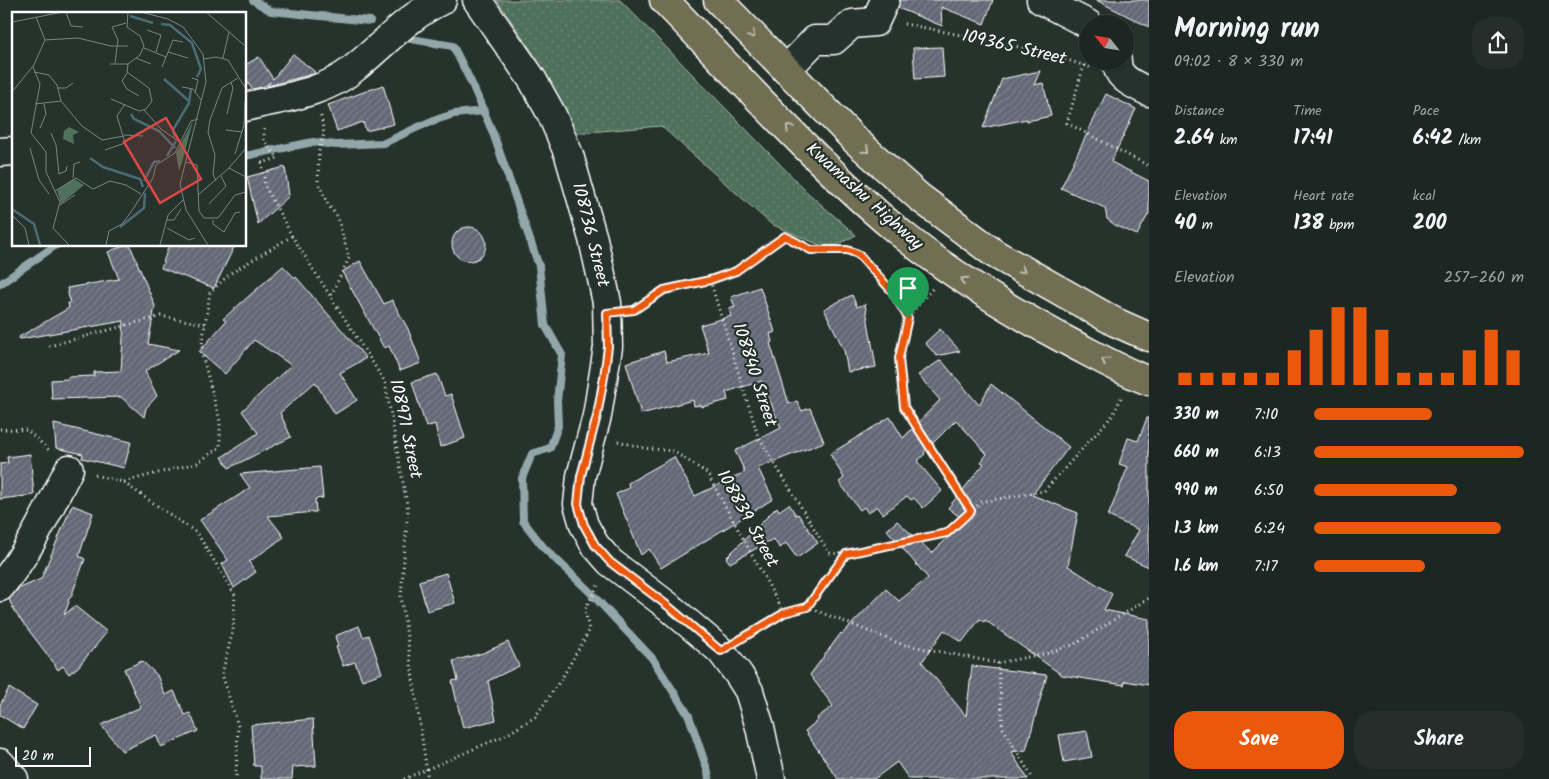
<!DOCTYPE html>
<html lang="en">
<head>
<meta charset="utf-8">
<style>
  :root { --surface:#1c2622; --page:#252e2a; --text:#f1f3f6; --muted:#a0a5a5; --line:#3a4340; --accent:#ea580c }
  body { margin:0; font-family:Kalam,sans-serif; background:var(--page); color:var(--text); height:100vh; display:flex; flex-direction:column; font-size:19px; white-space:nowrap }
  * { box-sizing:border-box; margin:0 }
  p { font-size:16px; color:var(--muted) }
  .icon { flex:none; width:28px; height:28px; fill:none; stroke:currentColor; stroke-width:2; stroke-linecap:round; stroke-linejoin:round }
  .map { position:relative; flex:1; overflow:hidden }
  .side { display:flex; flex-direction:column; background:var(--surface); width:400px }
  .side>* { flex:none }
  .needle { width:32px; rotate:300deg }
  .tools { position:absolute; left:1079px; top:15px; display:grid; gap:10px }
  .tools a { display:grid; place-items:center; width:55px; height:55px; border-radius:50%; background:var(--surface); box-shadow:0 1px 4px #0004,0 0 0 1px var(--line); font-size:25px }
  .scale { position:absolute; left:15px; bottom:12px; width:76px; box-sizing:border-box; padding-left:5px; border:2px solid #fff; border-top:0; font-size:14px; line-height:18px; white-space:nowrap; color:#fff; -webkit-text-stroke:4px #26332d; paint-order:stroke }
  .pin { position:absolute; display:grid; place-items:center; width:42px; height:42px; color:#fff; margin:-51px -21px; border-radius:50% 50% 50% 0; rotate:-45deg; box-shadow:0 0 5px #0007 }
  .pin .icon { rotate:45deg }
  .round { display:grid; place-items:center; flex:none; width:52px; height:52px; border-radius:20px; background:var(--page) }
  .summary { display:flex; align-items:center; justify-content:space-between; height:85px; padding:0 25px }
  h1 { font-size:28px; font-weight:700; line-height:38px }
  .figures { display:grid; grid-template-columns:repeat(3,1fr); gap:8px; height:85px; padding:5px 25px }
  .figures div { display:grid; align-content:center }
  .figures b { font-size:21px; font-weight:700 }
  .figures small { font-size:14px; font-weight:400 }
  .figures p { font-size:14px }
  .chart { height:140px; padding:10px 25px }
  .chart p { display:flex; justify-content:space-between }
  .chart svg { width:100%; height:90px; margin-top:5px; stroke:var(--accent); stroke-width:6 }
  .action { display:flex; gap:10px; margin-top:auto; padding:10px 25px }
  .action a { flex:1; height:58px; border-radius:20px; background:var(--accent); color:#fff; font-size:20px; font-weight:700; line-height:58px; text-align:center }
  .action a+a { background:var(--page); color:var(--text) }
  ul { padding:0 25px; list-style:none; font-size:16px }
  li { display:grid; grid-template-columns:80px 60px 1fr; align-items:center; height:38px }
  li i { height:12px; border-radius:6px; background:var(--accent) }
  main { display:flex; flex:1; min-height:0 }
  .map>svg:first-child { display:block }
  .grass { fill:url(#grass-dots); stroke:#a8b8ad }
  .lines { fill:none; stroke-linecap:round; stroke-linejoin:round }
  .stream { stroke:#93a7aa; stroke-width:8 }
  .building { fill:url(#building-hatch); stroke:#fff }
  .minor-casing { stroke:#fff; stroke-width:31 }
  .primary-casing { stroke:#fff; stroke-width:31 }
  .path { stroke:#fff; stroke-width:3; stroke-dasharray:1 4; stroke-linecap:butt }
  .minor { stroke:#26332d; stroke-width:28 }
  .primary { stroke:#726e52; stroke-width:28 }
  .oneway { stroke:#c0beb1 }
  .route-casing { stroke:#fff; stroke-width:10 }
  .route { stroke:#ea580c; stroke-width:6 }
  .labels { text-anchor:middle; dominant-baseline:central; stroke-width:4.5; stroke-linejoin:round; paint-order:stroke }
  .street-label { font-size:18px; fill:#fff; stroke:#26332d }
  .inset-river { fill:none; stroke:#4b6c72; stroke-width:2.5 }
  .inset-road { fill:none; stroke:#7d8581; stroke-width:1 }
  .view { fill:#dc4848; fill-opacity:0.15; stroke:#dc4848; stroke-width:2.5 }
  .inset-edge { fill:none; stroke:#fff; stroke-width:2.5 }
</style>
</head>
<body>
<main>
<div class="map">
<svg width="1149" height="779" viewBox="0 0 1149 779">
  <defs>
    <pattern id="grass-dots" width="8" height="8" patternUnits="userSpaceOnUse" patternTransform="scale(1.25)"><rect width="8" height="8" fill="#50715b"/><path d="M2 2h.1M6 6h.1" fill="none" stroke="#6a8674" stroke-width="1.8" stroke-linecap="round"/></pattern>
    <pattern id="building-hatch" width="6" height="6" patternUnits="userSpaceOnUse" patternTransform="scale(1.25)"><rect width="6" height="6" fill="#636876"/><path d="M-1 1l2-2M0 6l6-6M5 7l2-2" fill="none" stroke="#7a7f8b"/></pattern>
  </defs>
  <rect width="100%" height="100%" fill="#26332d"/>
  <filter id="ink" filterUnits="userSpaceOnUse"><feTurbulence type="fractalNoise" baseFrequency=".02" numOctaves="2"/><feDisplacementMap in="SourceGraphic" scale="10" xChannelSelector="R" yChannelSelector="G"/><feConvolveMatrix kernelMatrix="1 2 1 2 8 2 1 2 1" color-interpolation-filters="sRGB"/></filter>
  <g filter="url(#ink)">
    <path class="grass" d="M497 0H620L808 193 856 235 835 246H822L771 224 661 126 576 133 554 88 535 56Z"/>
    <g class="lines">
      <g class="stream">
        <path d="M253 0 271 11 370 21"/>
        <path d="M399 37 453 46 472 84 493 133 539 266 545 325 562 355 557 401 558 426 550 448 532 454 522 478 523 521 544 548 588 590 652 658 689 716 708 772 709 779"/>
        <path d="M245 156 313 142 336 145 384 143 429 122 454 114 484 111"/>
        <path d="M0 284 56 245"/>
      </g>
    </g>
    <g class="building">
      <path d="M900 0H993L984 24 941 7 942 26 898 8Z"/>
      <path d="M1096 0H1149V27Z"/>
      <path d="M942 47 944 77 915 79 913 48Z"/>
      <path d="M293 54 315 72 313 74 267 86 270 82 263 87 252 89 245 79V65L259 57 273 79Z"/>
      <path d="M1040 71 1034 85 1043 83 1051 116 1027 121V119L983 128 1002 79Z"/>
      <path d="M383 85 394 124 366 131 363 122 337 131 328 105Z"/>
      <path d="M1106 94 1136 109 1111 162 1149 181V213L1137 235 1115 225 1107 219 1105 208 1061 188Z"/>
      <path d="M285 167 289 196 258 224 247 177Z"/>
      <circle cx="469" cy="244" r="17"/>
      <path d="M125 245H130L155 306 148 344 179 350 145 371 157 396 146 408 144 417 121 397 52 399 51 380 68 379V377L94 376V372L121 371 124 321 20 339 19 337 69 308 68 303H70L67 288 119 279 108 252Z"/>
      <path d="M169 245H235L214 288 161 268Z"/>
      <path d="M360 261 384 304 392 300 408 329 421 363 400 371 389 346 384 348 342 272Z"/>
      <path d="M283 266 295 278 296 277 366 358 340 373 357 400 335 414 315 382 280 413 291 437 229 468 222 457 258 433 242 411 291 365 254 340 225 374 199 352 226 321 223 319Z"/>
      <path d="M760 287 775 332 770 334 772 342 770 343 789 404 797 401 802 411 810 408 824 442 758 468 773 499 661 568 649 549 641 555 616 494 629 488 628 483 674 457 695 496 745 472 735 451 781 428 762 381 726 392 728 400 702 407 701 405 694 406 693 400 641 414 626 363 664 351 667 362 709 353 700 325 731 316 729 309 735 307 731 297Z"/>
      <path d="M852 295 857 307 865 304 876 367 848 372 844 350 824 309Z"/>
      <path d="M940 329 960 351 937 356 925 343Z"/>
      <path d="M941 360 979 405 991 384 1069 447 1032 495 1078 513 1068 566 1112 594 1104 610 1149 619V685L1125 681 1124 685 1062 675 985 620 984 622 980 619 962 642 944 630 922 662 966 716 972 666 1047 675 1026 750 1011 752 1028 779H909L897 762 874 779H838L805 731 818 720 817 718 833 706 810 675 841 633 842 634 886 589 899 601 928 578 887 530 897 521 932 553 965 521 948 508 984 464 981 462 987 454 956 420 924 452 925 454 917 461 942 491 923 508 914 498 911 500 907 496 883 514 877 506 868 513 864 507 860 510 839 482 844 478 830 454 890 417 903 438 940 400 918 375Z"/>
      <path d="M437 374 445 396 451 394 465 438 440 447 435 424 426 427 412 382Z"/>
      <path d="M1147 418H1149V567L1124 556 1139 530 1108 516 1128 467 1119 464 1128 438 1138 441Z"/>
      <path d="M54 424 131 442 124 468 82 458 83 454 56 448Z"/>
      <path d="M30 454 34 495 0 499V464L8 463 7 457Z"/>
      <path d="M320 467 323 498 315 499 316 512 268 516 284 537 249 562 256 572 234 588 222 564 228 560 200 520 250 488 240 474Z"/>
      <path d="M789 504 796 515 798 514 818 543 797 558 786 543 780 548 773 539 730 563 726 558 777 507 779 511Z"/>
      <path d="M72 505 93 513 79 556 85 559 71 597 68 600 69 602 64 615 75 606 107 632 78 667 69 674 63 666 58 670 53 662 14 611 9 599 18 589 41 579Z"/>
      <path d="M446 573 455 603 427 611 419 581Z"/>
      <path d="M359 626 363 637 369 635 382 673 362 680 355 662 343 666 336 647 338 646 335 636Z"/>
      <path d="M508 642 519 666 488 681 496 720 463 728 452 681 458 680 453 661 483 653Z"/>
      <path d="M142 661 157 675 165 695 174 691 185 715 190 713 198 731 161 747 156 735 122 751 101 725 141 707 124 669Z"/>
      <path d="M9 688 37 705 23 729 0 715V705Z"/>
      <path d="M313 719 316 766 293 767 292 779H261V766H254L251 725Z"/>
      <path d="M1087 731 1092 757 1064 762 1059 735Z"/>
    </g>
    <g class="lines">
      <defs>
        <g id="minor">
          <path d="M477 0 532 79 552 115 569 155 593 239 602 279 607 303 608 347 597 416 581 476 578 504 584 525 595 545 610 562 668 606 721 651 739 675 749 691 760 727 771 779"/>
          <path d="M1041 0 1088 24"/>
          <path d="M1117 61C1116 79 1136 85 1149 92"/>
          <path d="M786 70 815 40H834L852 24 875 22 885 0"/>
          <path d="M245 107C281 98 322 94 352 70 383 46 406 17 442 0"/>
          <path d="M0 152 14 151"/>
          <path d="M0 587C30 551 48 510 69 469"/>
          <path d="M0 763 14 779"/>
        </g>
        <g id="primary">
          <path d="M664 0C739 77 811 158 893 227 947 272 1009 310 1071 343 1096 356 1122 371 1149 381"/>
          <path d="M718 0 856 141 919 197 995 254 1115 322 1149 337"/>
        </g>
      </defs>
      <use href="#minor" class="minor-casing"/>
      <use href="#primary" class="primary-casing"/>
      <g class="path">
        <path d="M904 24 926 28 1039 51 1092 68"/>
        <path d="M1084 65 1067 123 1149 166"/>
        <path d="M321 116 324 134 319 151 318 182 329 206 337 216 349 258 330 297"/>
        <path d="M264 129V141L278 158 262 163 265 186 292 236 385 382 408 510 401 596 428 779"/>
        <path d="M710 280 736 271 785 236 811 250H847L857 254 891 290 908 318"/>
        <path d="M932 289 908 318 899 358 904 407 971 511"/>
        <path d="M633 310 664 289 710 280 758 436 829 553 846 554 947 533 981 502 1044 491 1113 415 1121 398"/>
        <path d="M49 346 161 316 205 324"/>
        <path d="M0 429 27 430 51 452"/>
        <path d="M618 441 644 448 673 451 707 473 784 613"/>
        <path d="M95 475 123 482 197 463 220 447V421L201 351 210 292 231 273 292 236"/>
        <path d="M124 483 197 533 235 595 233 630 222 674 238 726 236 779"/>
        <path d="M807 607 845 554"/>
        <path d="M744 637 784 613 807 607 901 644 998 663 1048 653 1075 644 1149 598"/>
        <path d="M998 663 1003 728 1033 779"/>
        <path d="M404 779 506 735 535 717 562 678 589 631 585 609 598 585"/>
      </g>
      <use href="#minor" class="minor"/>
      <use href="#primary" class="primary"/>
    </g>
    <defs><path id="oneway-chevron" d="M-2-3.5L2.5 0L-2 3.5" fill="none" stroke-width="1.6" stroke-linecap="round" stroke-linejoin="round" transform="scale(1.25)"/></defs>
    <g class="oneway">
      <use href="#oneway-chevron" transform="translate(752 35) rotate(46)"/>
      <use href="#oneway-chevron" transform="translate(789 128) rotate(-134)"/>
      <use href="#oneway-chevron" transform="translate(866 150) rotate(41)"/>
      <use href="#oneway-chevron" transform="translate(1022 270) rotate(30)"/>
      <use href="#oneway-chevron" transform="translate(964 280) rotate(-147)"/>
      <use href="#oneway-chevron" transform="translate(1105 361) rotate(-152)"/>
    </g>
  </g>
  <g class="lines" filter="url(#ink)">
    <defs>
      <path id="route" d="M785 236 811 250H847L858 254 891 290 908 318 899 358 904 407 971 511 947 533 846 554 807 607 784 613 721 651 668 606 610 562 595 545 584 525 578 504 581 476 597 416 604 377 608 347 607 313 634 310 664 290 710 280 736 271Z"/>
    </defs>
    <use href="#route" class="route-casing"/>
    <use href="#route" class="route"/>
  </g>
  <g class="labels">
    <g class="street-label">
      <text transform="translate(1014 48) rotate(13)">109365 Street</text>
      <text transform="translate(864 197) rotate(42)">Kwamashu Highway</text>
      <text transform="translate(590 235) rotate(76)">108736 Street</text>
      <text transform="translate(754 375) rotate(72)">108840 Street</text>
      <text transform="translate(405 429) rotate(78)">108971 Street</text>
      <text transform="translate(747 519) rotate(61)">108839 Street</text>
    </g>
  </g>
  <g transform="translate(12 12)">
    <rect width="234" height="234" fill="#26332d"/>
    <path d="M181 109 171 147 167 159 164 141ZM62 167 72 173 49 192 45 178Z" fill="#50715b"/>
    <path d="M57 115 67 120 61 123 62 132 51 127 52 119Z" fill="#50715b"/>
    <path class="inset-river" d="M118 4 141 11M149 12 158 13 180 31 189 57 185 65M152 67 177 89M119 102 122 107 147 119 163 136M163 125 161 118 177 91 179 77M155 144 164 129M78 146 91 155 128 167 131 175M132 169 142 150 148 149M0 197 22 212 28 233M108 215 132 196 133 181"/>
    <path class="inset-road" d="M54 0 59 14 71 15M129 0 156 7 171 15 191 42 194 70 168 172 174 198 196 233M194 0 232 33M24 5 33 28 21 55 28 72 19 121 34 140V160L48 190 41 216 57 233M0 10 51 0M135 18 149 23 144 40M33 28 66 26 99 34H116M132 36 154 45M156 40 176 46M124 46 139 52M211 46 217 20M192 47 204 45 216 48 234 77M103 51 106 28 100 15 114 11M98 52H116M150 55 161 28 171 30M22 60 37 63 45 73 49 89 23 92M115 61 110 69 115 77 127 84M180 66 186 68 183 81M170 75 181 77 189 88M46 76H54L61 71M0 80 21 54M99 87 127 99 134 97 140 89 137 76 115 60 116 52 128 43 132 34 128 24 115 15 116 0M49 89 70 114 90 128 112 124M132 98 149 117 169 131M215 102 221 76 219 70M28 116 34 102 32 92M214 118 230 120M39 121 44 133 47 162 54 159 55 154M112 123 131 124M18 136 27 168 37 182M93 138 113 131 105 104 113 92M223 142 232 113 233 89M174 150 185 153 187 199 192 206H206L223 183 234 180M217 156 234 165M61 166 62 152 68 150M204 169 201 162 203 143 196 120 198 108 210 76 226 66M43 179 64 166 81 177 98 169 114 173 129 182M186 183 217 156 234 136M197 192 214 174 209 164M48 193 63 183M0 203 13 216 17 233M155 208H162L169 197M201 208V212L212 220 223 201 228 200M155 216 177 228 183 226M94 233 97 219 110 212 119 200 141 166 144 153 163 141 179 109 186 107M148 233 156 203 172 187"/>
    <path class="view" d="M154 106 189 167 148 191 112 130Z"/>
    <rect width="234" height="234" class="inset-edge"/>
  </g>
</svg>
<div class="tools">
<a><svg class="needle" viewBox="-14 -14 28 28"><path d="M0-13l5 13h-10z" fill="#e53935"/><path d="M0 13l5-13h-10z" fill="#a0a5a5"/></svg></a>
</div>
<div class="scale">20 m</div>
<div class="pin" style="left:908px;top:318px;background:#1e9e55"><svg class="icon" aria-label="arrive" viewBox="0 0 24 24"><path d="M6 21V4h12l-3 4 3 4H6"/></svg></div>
</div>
<section class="side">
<div class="summary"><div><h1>Morning run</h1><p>09:02 · 8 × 330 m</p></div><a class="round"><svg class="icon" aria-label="share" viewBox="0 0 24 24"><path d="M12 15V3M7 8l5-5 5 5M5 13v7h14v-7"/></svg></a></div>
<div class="figures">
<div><p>Distance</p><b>2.64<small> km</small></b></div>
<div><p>Time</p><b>17:41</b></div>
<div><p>Pace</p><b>6:42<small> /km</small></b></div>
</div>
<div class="figures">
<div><p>Elevation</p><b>40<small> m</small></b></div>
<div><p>Heart rate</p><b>138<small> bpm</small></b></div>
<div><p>kcal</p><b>200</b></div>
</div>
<div class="chart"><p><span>Elevation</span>257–260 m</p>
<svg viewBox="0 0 160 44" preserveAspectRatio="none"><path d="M5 44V38M15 44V38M25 44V38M35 44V38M45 44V38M55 44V27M65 44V17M75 44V6M85 44V6M95 44V17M105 44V38M115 44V38M125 44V38M135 44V27M145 44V17M155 44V27"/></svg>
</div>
<ul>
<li><b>330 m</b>7:10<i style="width:56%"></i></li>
<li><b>660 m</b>6:13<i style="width:100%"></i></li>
<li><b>990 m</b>6:50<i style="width:68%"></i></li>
<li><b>1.3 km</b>6:24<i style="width:89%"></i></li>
<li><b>1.6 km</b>7:17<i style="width:53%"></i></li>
</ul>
<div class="action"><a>Save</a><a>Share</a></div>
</section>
</main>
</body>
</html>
